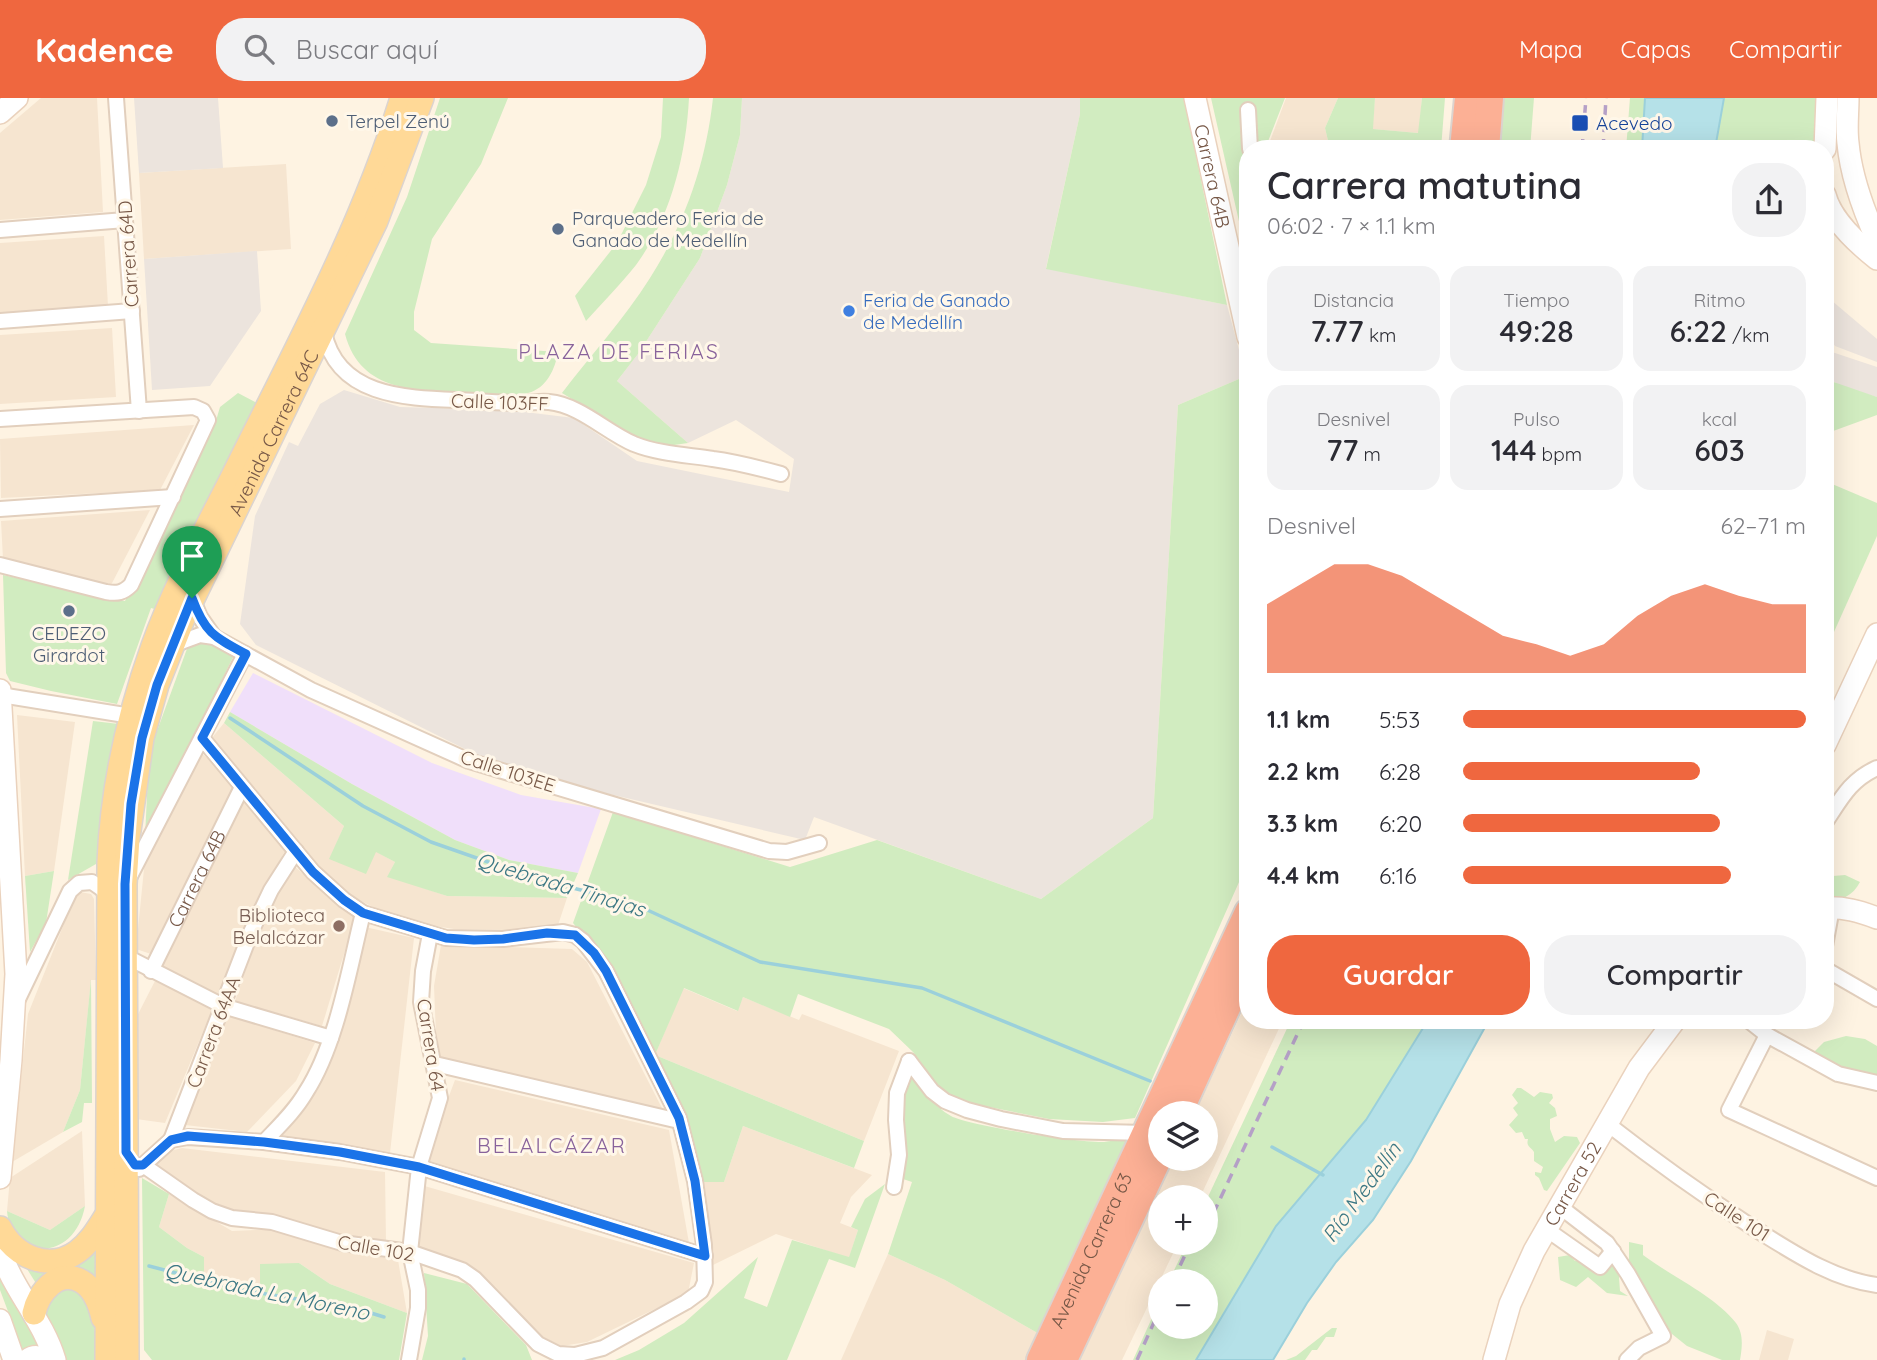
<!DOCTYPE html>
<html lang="es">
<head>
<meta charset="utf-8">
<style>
  :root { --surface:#fff; --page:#f2f2f3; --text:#2b2b33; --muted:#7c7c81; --accent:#ef673f }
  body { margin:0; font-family:Quicksand,sans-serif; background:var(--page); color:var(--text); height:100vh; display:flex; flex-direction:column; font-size:26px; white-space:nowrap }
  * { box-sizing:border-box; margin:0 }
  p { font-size:23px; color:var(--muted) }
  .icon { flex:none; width:38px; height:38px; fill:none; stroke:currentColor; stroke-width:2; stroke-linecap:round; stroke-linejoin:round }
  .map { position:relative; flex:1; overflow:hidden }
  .sheet { position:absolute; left:1239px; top:42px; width:595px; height:889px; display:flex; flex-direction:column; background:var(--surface); border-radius:28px; box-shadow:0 7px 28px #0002 }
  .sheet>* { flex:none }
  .fabs { position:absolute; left:1148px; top:1003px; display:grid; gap:14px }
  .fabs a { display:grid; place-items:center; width:70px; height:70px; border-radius:50%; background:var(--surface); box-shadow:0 7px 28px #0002; font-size:35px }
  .pin { position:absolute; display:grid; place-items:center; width:60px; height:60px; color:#fff; margin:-72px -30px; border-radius:50% 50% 50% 0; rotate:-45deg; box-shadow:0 0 7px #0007 }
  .pin .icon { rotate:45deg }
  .round { display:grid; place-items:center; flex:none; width:74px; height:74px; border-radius:28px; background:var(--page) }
  .summary { display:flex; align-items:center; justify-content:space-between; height:119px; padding:0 28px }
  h1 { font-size:38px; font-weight:600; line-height:52px }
  .metrics { display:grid; grid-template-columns:repeat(3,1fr); gap:10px; height:119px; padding:7px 28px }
  .metrics div { display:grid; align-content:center; border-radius:18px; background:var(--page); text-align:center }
  .metrics b { font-size:30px; font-weight:600 }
  .metrics small { font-size:19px; font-weight:400 }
  .metrics p { font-size:19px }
  .chart { height:196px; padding:14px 28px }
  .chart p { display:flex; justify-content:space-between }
  .chart svg { width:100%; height:126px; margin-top:7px; fill:var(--accent); opacity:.7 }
  .cta { display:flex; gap:14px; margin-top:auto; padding:14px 28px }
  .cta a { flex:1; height:80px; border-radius:28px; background:var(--accent); color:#fff; font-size:28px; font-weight:600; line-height:80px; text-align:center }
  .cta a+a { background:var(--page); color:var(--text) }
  ul { padding:0 28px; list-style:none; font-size:23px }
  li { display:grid; grid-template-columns:112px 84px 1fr; align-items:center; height:52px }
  li i { height:18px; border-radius:9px; background:var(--accent) }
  header { display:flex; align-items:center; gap:42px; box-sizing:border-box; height:98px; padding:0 35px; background:var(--accent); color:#fff }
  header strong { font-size:33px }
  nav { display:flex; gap:38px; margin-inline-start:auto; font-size:24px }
  .search { width:490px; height:63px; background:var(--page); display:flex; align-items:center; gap:18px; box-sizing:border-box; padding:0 24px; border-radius:28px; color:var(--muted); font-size:26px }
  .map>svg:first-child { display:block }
  .residential { fill:#f6e5d0 }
  .industrial { fill:#ece4dd }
  .education { fill:#f0dffa }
  .green { fill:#d1ecc0 }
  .water { fill:#b5e1e8; stroke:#9bd0db; stroke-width:2 }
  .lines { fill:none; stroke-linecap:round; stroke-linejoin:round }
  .stream { stroke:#9bd0db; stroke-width:3.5 }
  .street-casing { stroke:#e2cfbd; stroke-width:18 }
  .secondary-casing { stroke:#ead2bd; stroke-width:24 }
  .primary-casing { stroke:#dcd4cf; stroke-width:26 }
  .highway-casing { stroke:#dcd4cf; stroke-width:30 }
  .street { stroke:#fff; stroke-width:14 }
  .secondary { stroke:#fff; stroke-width:21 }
  .primary { stroke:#ffd997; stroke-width:23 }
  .highway { stroke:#fcb095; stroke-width:26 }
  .rail { stroke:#b5a0c7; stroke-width:3.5; stroke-dasharray:10 7; stroke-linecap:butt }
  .route-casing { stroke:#fff; stroke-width:14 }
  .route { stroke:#1a73e8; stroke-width:9 }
  .service-dot { fill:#5c6f8a; stroke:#fff7e9; stroke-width:2.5 }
  .transit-dot { fill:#1a4fb4; stroke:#fff7e9; stroke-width:2.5 }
  .shop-dot { fill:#3f7fe0; stroke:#fff7e9; stroke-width:2.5 }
  .education-dot { fill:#8d6e63; stroke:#fff7e9; stroke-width:2.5 }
  .labels { text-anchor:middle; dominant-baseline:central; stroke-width:6; stroke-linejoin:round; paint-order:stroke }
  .service-label { font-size:19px; fill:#4e5e75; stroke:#fff7e9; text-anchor:start }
  .transit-label { font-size:19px; fill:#164399; stroke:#fff7e9; text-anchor:start }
  .street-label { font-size:19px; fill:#775847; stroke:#fff7e9 }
  .shop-label { font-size:19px; fill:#366cbe; stroke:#fff7e9; text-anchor:start }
  .education-label { font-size:19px; fill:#785e54; stroke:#fff7e9; text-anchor:end }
  .neighbourhood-label { font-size:21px; letter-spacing:2px; fill:#88629b; stroke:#fff7e9 }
  .water-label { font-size:21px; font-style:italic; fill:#3c7884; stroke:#fff7e9 }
</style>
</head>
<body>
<header>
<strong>Kadence</strong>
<div class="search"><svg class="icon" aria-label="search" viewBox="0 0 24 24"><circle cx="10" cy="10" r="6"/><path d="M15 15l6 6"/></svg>Buscar aquí</div>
<nav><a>Mapa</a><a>Capas</a><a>Compartir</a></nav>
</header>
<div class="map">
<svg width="1877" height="1262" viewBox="0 0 1877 1262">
  <rect width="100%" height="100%" fill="#fef3e2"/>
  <g class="residential">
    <path d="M41 0H97L103 114 0 122V35Z"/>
    <path d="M1286 0H1338L1325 30 1330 51H1267Z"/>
    <path d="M1375 0H1422L1419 35 1372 31Z"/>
    <path d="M286 66 291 151 144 161 139 75Z"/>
    <path d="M104 138 108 208 0 215V145Z"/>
    <path d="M112 230 116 299 0 306V237Z"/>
    <path d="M194 327 160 392 1 400 0 341Z"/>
    <path d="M150 412 111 487 3 461 1 423Z"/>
    <path d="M17 617 75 624 54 773 25 778Z"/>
    <path d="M224 625 344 728 330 761 375 753 395 764 388 778 447 798 567 800 558 827 511 832 454 831 416 825 385 815 347 796 321 770 211 641Z"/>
    <path d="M201 655 230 679 232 692 151 856 136 851 145 761Z"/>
    <path d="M245 701 287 749 259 802 220 898 159 869Z"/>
    <path d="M294 768 355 820 322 928 235 903 265 816Z"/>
    <path d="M80 794 91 796 94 801 96 882H91L80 992 63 1034 12 1064 28 916 75 798Z"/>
    <path d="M365 829 414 840 390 1055 279 1039 317 993 339 942Z"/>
    <path d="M441 847 572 851 587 864 664 1014 437 961 434 888Z"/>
    <path d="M155 883 213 910 165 1025 136 1021 134 924Z"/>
    <path d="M683 890 737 913 743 899 799 922 802 916 899 953 864 1043 655 957Z"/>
    <path d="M1248 901V922H1283L1203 1093 1200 1099H1160V1144L1178 1145 1122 1262H1076L1173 1061 1206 1060V1015H1195Z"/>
    <path d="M226 917 315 945 296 983 247 1034 185 1027Z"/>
    <path d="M455 982 669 1032 689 1145 424 1065Z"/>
    <path d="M743 1028 872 1077 851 1099 840 1125 858 1132 849 1160 776 1136 713 1167 701 1084H724Z"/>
    <path d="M82 1033 85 1108 50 1132 7 1113 10 1080Z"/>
    <path d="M182 1050 385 1074 386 1145 339 1139 231 1115 207 1106 153 1066 167 1054Z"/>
    <path d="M421 1087 694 1165 688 1195 587 1244 562 1248 543 1239 474 1172 416 1148Z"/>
    <path d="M169 1096 232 1133 276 1131 336 1152 398 1162 407 1215 330 1186 299 1165 260 1186 204 1181V1159L187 1150 159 1129Z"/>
    <path d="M888 1156 945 1182 1041 1237 1028 1262H841Z"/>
    <path d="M1767 1232 1794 1241 1788 1262H1759Z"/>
  </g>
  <g class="industrial">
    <path d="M134 0H218L223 70 139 75Z"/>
    <path d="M742 0H1080V16L1046 170 1227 207 1246 278 1178 307 1153 720 1041 801 814 719 805 742 605 695 475 656 256 547 240 526 255 418 289 344 298 348 320 306 344 292 400 309 507 312 574 320 637 363 789 394 794 361 736 322 688 345 617 283 638 256 700 160 727 87 740 37Z"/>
    <path d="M257 153 261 213 210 288 152 292 144 161Z"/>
    <path d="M1825 197 1877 241V264L1835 248 1825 234Z"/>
    <path d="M1825 245 1832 254 1877 269V299L1844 290 1825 278Z"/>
  </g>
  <path class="education" d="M253 575 432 665 521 697 601 711 578 775 509 762 455 742 352 686 230 614Z"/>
  <g class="green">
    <path d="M440 0H508L481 66 432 141 414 214V232L431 245 558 254C555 271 547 290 528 295 513 300 485 296 469 295 418 292 361 296 345 236L407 99Z"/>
    <path d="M663 0H689C686 57 671 119 636 167 621 186 603 204 586 223L575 198 617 145 646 87 661 39Z"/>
    <path d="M713 0H742L740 37 727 87 700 160 638 256 617 283 688 345 667 348 631 337 562 295C591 257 624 221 650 180 685 125 706 65 713 0Z"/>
    <path d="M1080 0H1184L1227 207 1046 171 1080 16Z"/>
    <path d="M1211 0H1285L1265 51H1248V163Z"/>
    <path d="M1338 0H1375L1373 31 1418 35 1422 0H1445L1441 51H1330L1325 30Z"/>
    <path d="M1503 0H1534L1530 51H1498Z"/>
    <path d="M1630 0H1645L1642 51H1626Z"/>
    <path d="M1724 0H1818L1815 51H1715Z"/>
    <path d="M1246 278 1248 286V755L1243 775 1135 1020 1103 1024 1049 1021 954 1002 940 990 913 954 889 931 798 896 790 919 743 899 738 913 684 890 655 957 864 1043 854 1070 743 1028 724 1084H701L691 1038 610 869 573 825 613 714 790 769 877 742 1041 801 1153 720 1178 307Z"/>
    <path d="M1825 281 1877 299V317L1825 336Z"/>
    <path d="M238 295 259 306 158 512 151 510 117 606 51 593 10 583 6 575 3 477 125 503 215 326 220 309Z"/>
    <path d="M1825 383 1877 405V438L1825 554Z"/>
    <path d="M204 545 217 548 234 557 145 739 148 677 153 644 188 548Z"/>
    <path d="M230 614 352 686 455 742 509 762 578 775 567 800 447 798 387 779 395 764 376 754 366 776 329 761 344 728 224 625Z"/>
    <path d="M93 623 119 626 96 766 68 782Z"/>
    <path d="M54 773 46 825 30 854 25 778Z"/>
    <path d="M1845 777 1860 784C1853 798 1840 803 1825 805L1826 783 1833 778Z"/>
    <path d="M91 881 92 1005H84L82 1024 63 1034 80 992Z"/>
    <path d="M1291 922H1428L1366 1022 1276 1128 1196 1262H1133L1160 1202V1228H1206V1183H1169L1187 1145 1206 1144V1103Z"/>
    <path d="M1846 938 1865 941 1877 948V987L1812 956 1824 944Z"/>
    <path d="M910 976C922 991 933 1008 951 1018 970 1028 1080 1045 1104 1044 1113 1043 1122 1041 1130 1039L1041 1237 945 1182 888 1156 912 1084 903 1081C905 1045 898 1010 910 976Z"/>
    <path d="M1517 990H1521L1534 999 1540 994 1552 996 1553 1000 1549 1005 1555 1010 1557 1018 1550 1021V1031L1555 1044 1564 1038 1577 1039 1580 1045 1547 1093 1544 1092 1539 1080 1535 1077V1074L1541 1075 1543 1069 1534 1063V1054C1530 1048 1526 1049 1528 1041H1525L1522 1034 1516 1035 1509 1027 1518 1017 1513 1010 1518 1005 1512 997Z"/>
    <path d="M142 1080 169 1096 159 1129 187 1150 204 1159V1181L260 1186V1166L299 1165 330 1186 407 1215 399 1262H152L144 1252Z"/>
    <path d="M885 1086 855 1170 829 1161 787 1262H615L639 1252 684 1225 758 1159 744 1200 767 1209 792 1142 849 1159 858 1132 851 1129 865 1101Z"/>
    <path d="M85 1108C74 1166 11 1162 7 1113L50 1132Z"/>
    <path d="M1629 1144 1643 1147V1157C1672 1179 1714 1197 1736 1225 1744 1236 1742 1250 1740 1262H1722L1687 1248 1667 1232 1629 1187Z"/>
    <path d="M1607 1145 1618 1165 1620 1193 1628 1198 1607 1195 1588 1179 1576 1189 1560 1182 1558 1159 1570 1157 1575 1163 1589 1159 1603 1167Z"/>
    <path d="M97 1147 96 1185 39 1190 22 1163Z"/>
    <path d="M0 1174 44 1252 24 1256 0 1192Z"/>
    <path d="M424 1175 467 1186 526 1247 532 1262H422L428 1238Z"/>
    <path d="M68 1187 82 1191 92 1209 98 1262H62L48 1225 45 1214 48 1200Z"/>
    <path d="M1332 1230H1337L1334 1239H1326L1317 1252H1312L1305 1262H1286L1296 1258Z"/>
  </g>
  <g class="water">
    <path d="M1645 0H1724L1715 51H1642Z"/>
    <path d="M1428 922H1489L1411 1063 1373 1122 1336 1164 1307 1205 1273 1262H1196L1276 1128 1366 1022Z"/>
  </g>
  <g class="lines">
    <g class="stream">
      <path d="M230 620 363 708 431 744 540 782 630 804 760 864 922 890 1150 983"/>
      <path d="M1272 1049 1323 1077"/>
      <path d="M149 1168 241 1192 303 1202 335 1204 384 1219"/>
      <path d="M464 1261V1262"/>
    </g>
    <defs>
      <g id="street">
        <path d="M116 0 139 313"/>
        <path d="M1248 12 1250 51"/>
        <path d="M0 132 125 122"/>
        <path d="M1233 171 1241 168 1248 159"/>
        <path d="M0 223 132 213"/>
        <path d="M324 234C337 298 404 300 458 302 479 303 501 305 522 305 531 305 540 303 549 304 580 307 606 334 634 346 659 356 688 357 713 361 736 364 759 370 781 376"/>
        <path d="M0 321 194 309 203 313 208 322 131 487C123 495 117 496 106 494L0 467"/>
        <path d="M0 411 173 399"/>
        <path d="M192 500 200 519 214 539"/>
        <path d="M173 547 200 537 214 539 311 592 469 663 769 753 787 754 819 745"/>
        <path d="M0 597 131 618"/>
        <path d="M1825 725C1841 701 1850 682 1877 670"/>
        <path d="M130 778 245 556"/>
        <path d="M1825 848 1832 810"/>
        <path d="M125 858 223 908 331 940"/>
        <path d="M1825 871 1877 901"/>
        <path id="s1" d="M151 873 242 689"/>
        <path d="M18 901 70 793 79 785 92 784 102 791 109 801"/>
        <path d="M1748 922 1767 937 1838 976 1877 985"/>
        <path d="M1767 937 1729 1012 1877 1080"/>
        <path d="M909 963 932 993 945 1003 967 1012 1001 1021 1063 1033 1146 1035"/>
        <path d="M435 966 679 1023"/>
        <path d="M1609 1027C1655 1063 1703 1097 1752 1129 1791 1153 1831 1181 1877 1187"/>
        <path d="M171 1042 251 834 271 792 296 753"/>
        <path d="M264 1044C279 1028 295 1013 306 994 337 946 349 871 363 815"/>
        <path d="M143 1067 193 1102 212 1113 232 1120 272 1124 342 1145 410 1154 462 1172 475 1181 538 1246 558 1256 575 1257 603 1250 686 1204 701 1193 705 1184 704 1147 695 1083 679 1020 606 873 583 843 575 837 563 834 503 841 446 840 363 815 344 802 313 774 202 640"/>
        <path d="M139 1071 171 1042 188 1039 264 1044 340 1054 419 1069 705 1158"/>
        <path d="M894 1089 899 1057 896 1022 897 995 909 963"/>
        <path d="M1559 1108 1607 1145 1628 1176 1663 1238 1639 1250 1627 1262"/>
        <path d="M1546 1131 1600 1169 1613 1153"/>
        <path d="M409 1262 418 1210V1192L410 1154 419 1069 440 1000 421 904 423 873 430 836"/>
      </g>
      <g id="secondary">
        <path id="s2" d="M1195 0 1248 239"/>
        <path d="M1848 0C1848 15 1846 30 1848 45 1851 79 1863 111 1877 142"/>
        <path d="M0 15 17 0"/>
        <path d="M1825 51 1827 0"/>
        <path d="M1825 97C1831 121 1858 146 1877 161"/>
        <path d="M0 592 16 876 11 962 0 1080"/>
        <path d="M1825 647 1877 536"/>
        <path d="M1825 810C1844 809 1859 813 1877 820"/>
        <path d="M0 1152C13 1192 43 1222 55 1262"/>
        <path d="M0 1222 14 1262"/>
        <path d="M27 1262C34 1257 39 1258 47 1262"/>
        <path id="s3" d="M1494 1262 1510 1206 1534 1153 1639 970 1675 922"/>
      </g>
      <g id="primary">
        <path d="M0 1130C15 1159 49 1174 77 1154 91 1144 99 1129 108 1115"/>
        <path d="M34 1215C38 1195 58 1170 81 1183 94 1190 100 1207 103 1220"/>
        <path d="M107 1262 109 764C112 690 128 618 153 548 174 490 204 435 232 380 293 256 361 133 402 0"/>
        <path id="s4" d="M127 1262 125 786 128 740 142 640 157 587 183 521 376 123 422 0"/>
      </g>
      <g id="highway">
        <path d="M1463 51 1468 0"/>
        <path d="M1486 51 1490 0"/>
        <path d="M1179 1015 1248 864"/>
        <path id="s5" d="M1040 1262 1248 814"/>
        <path d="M1064 1262 1160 1057"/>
      </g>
    </defs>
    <use href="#street" class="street-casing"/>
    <use href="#secondary" class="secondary-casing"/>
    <use href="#primary" class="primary-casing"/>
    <use href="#highway" class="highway-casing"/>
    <use href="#street" class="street"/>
    <use href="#secondary" class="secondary"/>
    <use href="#primary" class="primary"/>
    <use href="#highway" class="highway"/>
    <g class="rail">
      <path d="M1582 51 1586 0"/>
      <path d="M1603 51 1606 0"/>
      <path d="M1206 1131 1304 922"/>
      <path d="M1173 1183 1191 1144"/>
      <path d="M1137 1262 1160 1211"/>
    </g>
  </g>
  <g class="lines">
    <defs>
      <path id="route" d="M192 500C205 535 214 539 246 556L202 640 313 774 344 802 363 815 446 840 474 842 503 841 547 835 575 837 594 855 606 873 679 1020 695 1083 705 1158 419 1069 340 1054 264 1044 188 1038 171 1042 143 1067H135L126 1054 125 786 131 706 142 640 157 587Z"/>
    </defs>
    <use href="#route" class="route-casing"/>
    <use href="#route" class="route"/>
  </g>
  <g class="service-dot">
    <circle cx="332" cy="23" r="7"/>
    <circle cx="558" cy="131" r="7"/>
    <circle cx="69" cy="513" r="7"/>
  </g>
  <rect class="transit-dot" x="1571" y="16" width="18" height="18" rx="3.5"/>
  <circle class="shop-dot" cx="849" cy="213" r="7"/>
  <circle class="education-dot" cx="339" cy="828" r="7"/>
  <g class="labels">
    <g class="service-label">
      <text x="346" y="23">Terpel Zenú</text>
      <text x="572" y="120">Parqueadero Feria de<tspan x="572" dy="22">Ganado de Medellín</tspan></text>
      <text x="69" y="535" text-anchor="middle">CEDEZO<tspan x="69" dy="22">Girardot</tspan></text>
    </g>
    <g class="transit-label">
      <text x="1596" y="25">Acevedo</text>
    </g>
    <g class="street-label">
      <text stroke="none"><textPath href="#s2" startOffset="80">Carrera 64B</textPath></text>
      <text transform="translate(128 156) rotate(-94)">Carrera 64D</text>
      <text transform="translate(500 304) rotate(2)">Calle 103FF</text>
      <text stroke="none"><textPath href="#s4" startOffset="956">Avenida Carrera 64C</textPath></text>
      <text transform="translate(508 673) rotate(18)">Calle 103EE</text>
      <text stroke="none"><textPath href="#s1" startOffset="103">Carrera 64B</textPath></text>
      <text transform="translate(213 934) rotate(-69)">Carrera 64AA</text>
      <text transform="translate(431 947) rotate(81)">Carrera 64</text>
      <text stroke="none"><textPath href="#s3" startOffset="194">Carrera 52</textPath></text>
      <text transform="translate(1737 1118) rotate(33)">Calle 101</text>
      <text transform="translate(376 1150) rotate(10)">Calle 102</text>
      <text stroke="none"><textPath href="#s5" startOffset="121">Avenida Carrera 63</textPath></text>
    </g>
    <g class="shop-label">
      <text x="863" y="202">Feria de Ganado<tspan x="863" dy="22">de Medellín</tspan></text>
    </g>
    <g class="education-label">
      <text x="325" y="817">Biblioteca<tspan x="325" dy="22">Belalcázar</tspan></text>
    </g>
    <g class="neighbourhood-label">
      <text x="619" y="253">PLAZA DE FERIAS</text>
      <text x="552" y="1047">BELALCÁZAR</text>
    </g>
    <g class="water-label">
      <text transform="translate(561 786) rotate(17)">Quebrada Tinajas</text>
      <text transform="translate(1361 1094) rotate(-54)">Río Medellín</text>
      <text transform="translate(267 1193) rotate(12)">Quebrada La Moreno</text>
    </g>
  </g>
</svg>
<div class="fabs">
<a><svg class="icon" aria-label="layers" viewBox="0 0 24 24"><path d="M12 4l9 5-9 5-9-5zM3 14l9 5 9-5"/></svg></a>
<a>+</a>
<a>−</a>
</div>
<div class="pin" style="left:192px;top:500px;background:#1e9e55"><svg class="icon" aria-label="arrive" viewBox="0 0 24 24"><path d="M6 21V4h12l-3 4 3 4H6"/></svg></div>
<section class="sheet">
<div class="summary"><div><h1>Carrera matutina</h1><p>06:02 · 7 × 1.1 km</p></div><a class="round"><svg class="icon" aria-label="share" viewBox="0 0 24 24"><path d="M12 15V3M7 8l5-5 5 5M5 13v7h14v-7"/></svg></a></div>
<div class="metrics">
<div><p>Distancia</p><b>7.77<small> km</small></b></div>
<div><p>Tiempo</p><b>49:28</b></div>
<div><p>Ritmo</p><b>6:22<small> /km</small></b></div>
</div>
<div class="metrics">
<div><p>Desnivel</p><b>77<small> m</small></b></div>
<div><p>Pulso</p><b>144<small> bpm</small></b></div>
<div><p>kcal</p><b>603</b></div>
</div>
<div class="chart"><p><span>Desnivel</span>62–71 m</p>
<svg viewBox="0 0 160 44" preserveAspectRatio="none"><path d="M0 44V20L10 13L20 6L30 6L40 10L50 17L60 24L70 31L80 34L90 38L100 34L110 24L120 17L130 13L140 17L150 20L160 20V44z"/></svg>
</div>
<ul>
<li><b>1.1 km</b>5:53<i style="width:100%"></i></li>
<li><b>2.2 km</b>6:28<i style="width:69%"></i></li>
<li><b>3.3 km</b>6:20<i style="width:75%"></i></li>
<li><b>4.4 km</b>6:16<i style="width:78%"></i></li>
</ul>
<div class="cta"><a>Guardar</a><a>Compartir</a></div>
</section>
</div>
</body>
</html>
